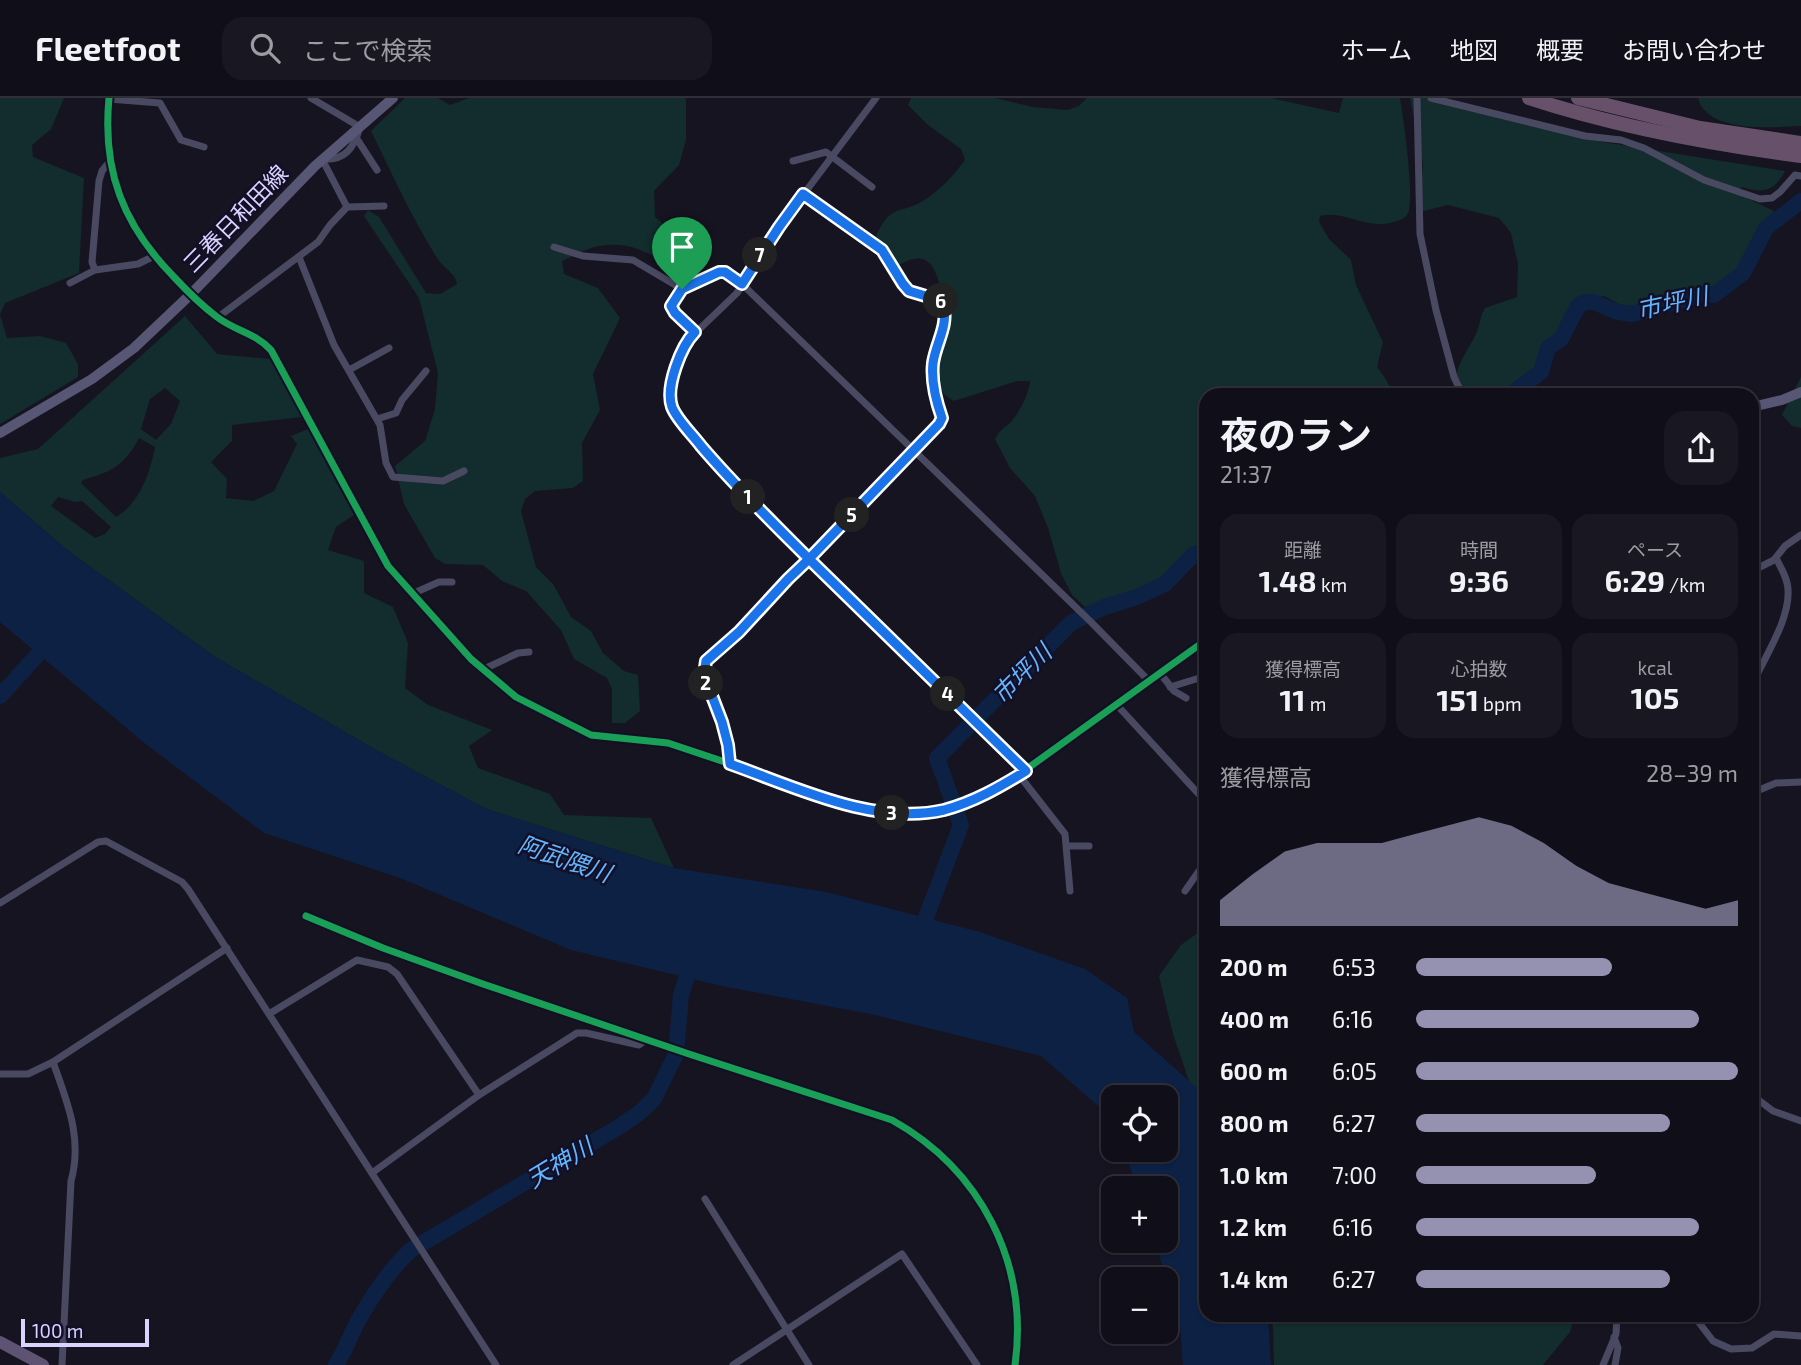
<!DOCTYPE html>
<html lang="ja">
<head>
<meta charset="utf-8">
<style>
  :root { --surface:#100f19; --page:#191822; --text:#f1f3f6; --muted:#9c9ca2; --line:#302f38; --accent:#9591b1 }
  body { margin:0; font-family:"Exo 2","Noto Sans JP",sans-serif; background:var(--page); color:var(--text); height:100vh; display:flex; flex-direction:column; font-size:26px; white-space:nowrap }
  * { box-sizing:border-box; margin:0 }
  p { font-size:23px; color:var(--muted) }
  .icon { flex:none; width:38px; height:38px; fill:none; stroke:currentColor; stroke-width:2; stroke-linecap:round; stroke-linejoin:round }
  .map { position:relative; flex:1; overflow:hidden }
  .sheet { position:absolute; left:1199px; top:290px; width:560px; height:934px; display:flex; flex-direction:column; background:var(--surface); border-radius:21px; box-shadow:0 2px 5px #0004,0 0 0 2px var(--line) }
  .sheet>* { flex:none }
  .buttons { position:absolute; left:1101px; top:987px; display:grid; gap:14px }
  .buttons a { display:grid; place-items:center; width:77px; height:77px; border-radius:14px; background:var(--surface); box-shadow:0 2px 5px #0004,0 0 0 2px var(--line); font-size:35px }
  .scale { position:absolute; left:21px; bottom:18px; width:128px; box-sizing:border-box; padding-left:7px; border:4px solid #d9d4ff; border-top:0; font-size:19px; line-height:24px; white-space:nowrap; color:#d9d4ff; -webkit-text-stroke:5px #130f26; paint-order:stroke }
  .pin { position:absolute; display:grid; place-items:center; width:60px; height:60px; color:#fff; margin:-72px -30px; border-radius:50% 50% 50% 0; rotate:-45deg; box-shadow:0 0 7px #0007 }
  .pin .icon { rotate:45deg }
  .km { position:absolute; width:35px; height:35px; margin:-18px; border-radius:50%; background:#222; color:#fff; font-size:19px; line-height:35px; text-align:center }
  .round { display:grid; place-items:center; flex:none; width:74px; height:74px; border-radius:21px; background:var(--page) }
  .head { display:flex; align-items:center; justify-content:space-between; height:119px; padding:0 21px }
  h1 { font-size:38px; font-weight:700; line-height:52px }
  .metrics { display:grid; grid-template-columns:repeat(3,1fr); gap:10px; height:119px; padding:7px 21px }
  .metrics div { display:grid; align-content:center; border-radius:18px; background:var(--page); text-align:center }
  .metrics b { font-size:30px; font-weight:700 }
  .metrics small { font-size:19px; font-weight:400 }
  .metrics p { font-size:19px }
  .chart { height:196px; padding:14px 21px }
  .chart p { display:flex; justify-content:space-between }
  .chart svg { width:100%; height:126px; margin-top:7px; fill:var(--accent); opacity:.7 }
  ul { padding:0 21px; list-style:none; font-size:23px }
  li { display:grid; grid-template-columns:112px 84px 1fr; align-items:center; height:52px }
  li i { height:18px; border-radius:9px; background:var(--accent) }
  header { display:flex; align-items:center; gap:42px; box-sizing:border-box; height:98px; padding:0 35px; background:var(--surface); border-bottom:2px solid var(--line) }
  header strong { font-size:33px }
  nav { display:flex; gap:38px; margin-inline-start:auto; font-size:24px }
  .search { width:490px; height:63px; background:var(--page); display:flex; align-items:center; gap:18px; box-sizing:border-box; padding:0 24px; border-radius:21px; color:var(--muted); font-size:26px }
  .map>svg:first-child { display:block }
  .green { fill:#132c2d; fill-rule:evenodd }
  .water { fill:#0d2144 }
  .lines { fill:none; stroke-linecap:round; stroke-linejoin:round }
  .river { stroke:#0d2144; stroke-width:16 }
  .street { stroke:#4a4962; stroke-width:7 }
  .secondary { stroke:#575674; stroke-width:10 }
  .primary { stroke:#5e5373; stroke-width:12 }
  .highway { stroke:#67516a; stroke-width:14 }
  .cycleway-casing { stroke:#130f26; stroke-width:11 }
  .cycleway { stroke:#1a9f57; stroke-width:7 }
  .route-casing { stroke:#fff; stroke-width:14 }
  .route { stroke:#1a73e8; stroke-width:9 }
  .labels { text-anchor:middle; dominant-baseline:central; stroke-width:5; stroke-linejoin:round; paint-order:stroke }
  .street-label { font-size:23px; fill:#d9d4ff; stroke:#130f26 }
  .water-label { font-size:24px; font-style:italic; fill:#62b6ff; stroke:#130f26 }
</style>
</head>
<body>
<header>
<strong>Fleetfoot</strong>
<div class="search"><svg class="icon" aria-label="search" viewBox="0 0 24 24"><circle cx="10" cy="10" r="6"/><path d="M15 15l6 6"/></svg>ここで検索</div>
<nav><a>ホーム</a><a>地図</a><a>概要</a><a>お問い合わせ</a></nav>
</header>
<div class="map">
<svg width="1801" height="1267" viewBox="0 0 1801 1267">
  <rect width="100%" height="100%" fill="#161421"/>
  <g class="green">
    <path d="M0 0H64L51 31 32 47 33 59 84 80 79 175 5 205 0 217 7 240 40 238 66 245 78 266V279L0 326Z"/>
    <path d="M405 0H438L450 7 469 0H686V42L679 67 654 93 655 119 702 157 682 176C656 158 632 142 599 148 587 150 574 158 562 163L564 176 598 190 620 220 593 276 600 312 582 345 583 383 573 390 535 393 525 401 521 413 536 469 553 486 571 519 591 533 603 555 624 573 638 577 640 613 625 625H612V591L607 580 574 561 561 532 526 493 502 483 483 467 445 466 435 460 404 406 395 368 425 343 435 311 438 275 419 200 364 118 368 112 379 119 426 195 440 196 457 186C455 174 443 170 437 160 412 120 392 76 371 33Z"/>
    <path d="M911 0H995L1033 9 1067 12 1079 8 1087 0H1271L1339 15 1343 0H1400C1403 19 1416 105 1407 117 1403 123 1385 127 1377 126 1358 125 1338 113 1320 118L1319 124 1329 141 1351 162 1356 187 1383 244 1377 269 1385 280 1394 297 1206 298V457L1165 493 1141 505 1097 520 1072 497 1061 475 1048 430 1035 398 1010 370 995 341C1002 328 1007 330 1014 320 1022 309 1028 297 1030 283H1017L954 303C945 298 940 294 938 284 932 259 951 238 949 214 948 208 944 200 942 193 934 167 928 151 899 167L876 138C892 103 901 118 926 101 941 91 954 77 965 62L961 51 928 27 908 7Z"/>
    <path d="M1410 0H1435L1584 41 1785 73C1775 93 1763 96 1742 89L1736 95 1774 113 1736 178 1700 197 1681 199 1638 212 1626 210 1604 198 1572 205 1559 234 1543 253 1534 277 1505 297H1457C1452 270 1465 258 1476 236 1480 227 1480 218 1485 210L1517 199 1518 166 1511 135 1499 120 1448 107 1419 114 1423 67Z"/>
    <path d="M1698 0H1801V28C1772 29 1708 36 1698 0Z"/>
    <path d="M185 218 217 256 270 261 302 319 232 327V343L211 364 227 381 226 400 254 403 274 393 297 346 291 338 308 331 354 417 336 429 328 452 364 463V495L393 509 408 545 405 590 428 607 492 632 469 648 478 670 550 696 564 717 651 720 674 770 486 711 376 652 215 559 67 452 0 394V360L38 351ZM165 290 180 303 171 326 156 342 141 331 150 301ZM139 340 155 349C150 375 140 405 116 419L81 385 83 382C113 373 124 368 139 340ZM58 399 75 404 82 403 111 429 105 436 95 440 51 408Z"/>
    <path d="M1801 279V330L1792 328 1782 317Z"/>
    <path d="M1206 829V1033L1173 936 1159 878 1181 847Z"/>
    <path d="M1270 1218H1575L1570 1234 1543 1267H1274L1273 1229Z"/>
  </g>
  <path class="water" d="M0 394 67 452 215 559 376 652 486 711 674 770 826 794 980 834 1085 871 1127 900 1134 934 1206 998V1218H1268L1271 1267H1183L1179 1215 1154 1143H1166V1090H1137L1124 1052H1166V999H1113V1021L1041 958 875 917 722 888 571 852 400 780 264 735 148 648 0 524Z"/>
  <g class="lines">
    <g class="river">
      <path d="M1508 298 1541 274 1548 250 1561 241 1578 208 1585 204H1594L1617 214 1632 216 1703 196 1714 197 1743 175 1766 130 1801 103"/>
      <path d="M0 598 52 541"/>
      <path d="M919 838 961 727 937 660 1071 525 1104 509 1137 499 1165 486 1193 457 1206 452"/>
      <path d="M336 1267C345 1253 350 1238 358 1223 372 1198 390 1171 411 1152L617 1030 638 1016 654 1001 676 956 681 897 693 860"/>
    </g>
    <g class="street">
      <path d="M109 0C102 73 123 127 174 179 187 193 201 207 217 219 235 233 254 234 271 252L388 468 471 561 516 599 591 637 668 645 866 711 902 716 941 712 970 703 1003 688 1206 542"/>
      <path d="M311 0 360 29C354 50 345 63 322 61"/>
      <path d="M876 0 779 129 737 195 687 243 675 275 672 306 693 339 760 413 1026 672"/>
      <path d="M1417 0 1420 136 1436 212 1454 279 1463 298"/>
      <path d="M1431 0 1585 38 1621 42 1644 50 1704 82 1760 101 1772 100 1780 94 1795 77 1801 78"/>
      <path d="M109 1 160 5 181 42 204 49"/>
      <path d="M357 41 377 72"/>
      <path d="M322 61 347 109"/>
      <path d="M793 63 826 54 872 89"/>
      <path d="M554 149 583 158 633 162 682 191"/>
      <path d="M299 159 334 247 380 327 386 365 393 379 443 383 464 373"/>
      <path d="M95 172 92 164 99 83 102 73 110 63"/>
      <path d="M70 185 95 172 138 166 154 158"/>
      <path d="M217 220 318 144 330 127 347 109 384 108"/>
      <path d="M695 234 675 215 671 208C680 193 704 172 723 174 730 174 737 182 742 186L1091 524 1149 583"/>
      <path d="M349 272 389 250"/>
      <path d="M377 321 396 315 402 302 426 273"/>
      <path d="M1752 473 1774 462 1785 448 1801 437"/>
      <path d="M414 495 439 484H452"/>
      <path d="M482 572 518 555 529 554"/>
      <path d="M1160 575 1174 593 1186 600"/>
      <path d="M1752 587C1764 560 1790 522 1788 492 1788 481 1781 470 1776 460"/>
      <path d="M1170 589 1206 578"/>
      <path d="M1116 606 1206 704"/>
      <path d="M730 666 728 647 722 623 704 577 706 563 766 506 787 480 914 353 939 326 942 320 936 303 932 274 933 261 946 221 943 206 939 202 919 197 909 193 903 186 882 152 803 96"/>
      <path d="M1019 677 1065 736 1070 793"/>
      <path d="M1752 695 1776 685 1801 684"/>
      <path d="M1067 748H1089"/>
      <path d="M1185 793 1206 763"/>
      <path d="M0 805 98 744 106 743 182 784 188 791 496 1267"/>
      <path d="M306 818 383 850 483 886 689 956 892 1022C981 1072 1029 1165 1015 1267"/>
      <path d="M269 916 357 862 388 869 397 876 479 997"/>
      <path d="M53 964C67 1004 83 1040 71 1083L62 1267"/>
      <path d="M0 976H28L53 964 227 850"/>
      <path d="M1752 997 1773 1013 1801 1023"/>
      <path d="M372 1075 479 997 577 935H586L639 947 647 941"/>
      <path d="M705 1101 809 1267"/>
      <path d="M1694 1218 1713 1243 1731 1251 1752 1250 1774 1236 1801 1238"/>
      <path d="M1614 1239 1618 1250 1615 1267"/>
      <path d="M733 1267 902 1156 977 1267"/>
      <path d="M1603 1267 1616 1236 1617 1218"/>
    </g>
    <g class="secondary">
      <path d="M1752 309 1782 302 1801 294"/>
      <path d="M0 335 92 281 134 250 191 196 315 68 393 0"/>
    </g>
    <path class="primary" d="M0 1244 43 1267"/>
    <g class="highway">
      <path d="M1529 0C1617 29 1710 46 1801 58"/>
      <path d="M1578 0 1700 30 1801 45"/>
    </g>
    <defs>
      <g id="cycleway">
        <path d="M109 0C102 73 123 127 174 179 187 193 201 207 217 219 235 233 254 234 271 252L388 468 471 561 516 599 591 637 668 645 866 711 902 716 941 712 970 703 1003 688 1206 542"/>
        <path d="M306 818 383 850 483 886 689 956 892 1022C981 1072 1029 1165 1015 1267"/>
      </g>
    </defs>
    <use href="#cycleway" class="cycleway-casing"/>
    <use href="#cycleway" class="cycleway"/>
  </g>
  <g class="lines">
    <defs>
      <path id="route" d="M682 191 671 208 675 215 695 234C681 248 665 289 672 309 677 322 692 336 701 348 735 388 772 424 809 461L788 481 739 534 706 563 704 577 722 624 728 647 730 666C795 689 874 728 944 712 974 704 1000 689 1026 673L809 461 939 326 942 320C936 303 931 283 933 265 936 244 949 228 943 206L939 202 909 193 903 186 882 152 803 96 779 129 742 186 725 174H719L682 191"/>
    </defs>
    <use href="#route" class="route-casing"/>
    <use href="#route" class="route"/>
  </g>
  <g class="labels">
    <g class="street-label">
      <text transform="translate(235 120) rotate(-46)">三春日和田線</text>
    </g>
    <g class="water-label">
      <text transform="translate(1672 204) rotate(-12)">市坪川</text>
      <text transform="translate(1021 575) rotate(-45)">市坪川</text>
      <text transform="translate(565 760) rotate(19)">阿武隈川</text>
      <text transform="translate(559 1064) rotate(-31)">天神川</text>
    </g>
  </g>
</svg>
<div class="buttons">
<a><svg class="icon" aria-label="locate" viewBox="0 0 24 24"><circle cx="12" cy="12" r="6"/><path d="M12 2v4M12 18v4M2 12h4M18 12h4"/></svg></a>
<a>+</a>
<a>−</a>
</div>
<div class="scale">100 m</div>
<div class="pin" style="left:682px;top:191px;background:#1e9e55"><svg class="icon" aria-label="arrive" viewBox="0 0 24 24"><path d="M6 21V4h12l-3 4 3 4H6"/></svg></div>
<b class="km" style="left:748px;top:399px">1</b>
<b class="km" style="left:706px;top:585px">2</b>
<b class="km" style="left:892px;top:715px">3</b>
<b class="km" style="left:948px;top:596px">4</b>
<b class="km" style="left:852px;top:417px">5</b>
<b class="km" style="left:941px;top:203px">6</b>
<b class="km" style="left:760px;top:157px">7</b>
<section class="sheet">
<div class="head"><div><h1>夜のラン</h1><p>21:37</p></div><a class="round"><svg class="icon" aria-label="share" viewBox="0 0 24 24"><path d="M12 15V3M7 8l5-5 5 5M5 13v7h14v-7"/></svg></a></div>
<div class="metrics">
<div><p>距離</p><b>1.48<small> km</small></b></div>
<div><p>時間</p><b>9:36</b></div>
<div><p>ペース</p><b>6:29<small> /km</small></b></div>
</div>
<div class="metrics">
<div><p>獲得標高</p><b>11<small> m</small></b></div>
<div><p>心拍数</p><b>151<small> bpm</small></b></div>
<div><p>kcal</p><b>105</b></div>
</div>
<div class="chart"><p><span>獲得標高</span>28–39 m</p>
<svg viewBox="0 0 160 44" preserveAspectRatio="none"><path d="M0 44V35L10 26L20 18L30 15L40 15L50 15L60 12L70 9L80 6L90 9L100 15L110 23L120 29L130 32L140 35L150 38L160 35V44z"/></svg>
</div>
<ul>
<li><b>200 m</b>6:53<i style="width:61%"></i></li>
<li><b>400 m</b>6:16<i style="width:88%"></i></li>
<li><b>600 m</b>6:05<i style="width:100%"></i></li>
<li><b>800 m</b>6:27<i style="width:79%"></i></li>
<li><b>1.0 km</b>7:00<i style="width:56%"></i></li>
<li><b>1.2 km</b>6:16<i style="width:88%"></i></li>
<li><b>1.4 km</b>6:27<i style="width:79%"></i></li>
</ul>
</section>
</div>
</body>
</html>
